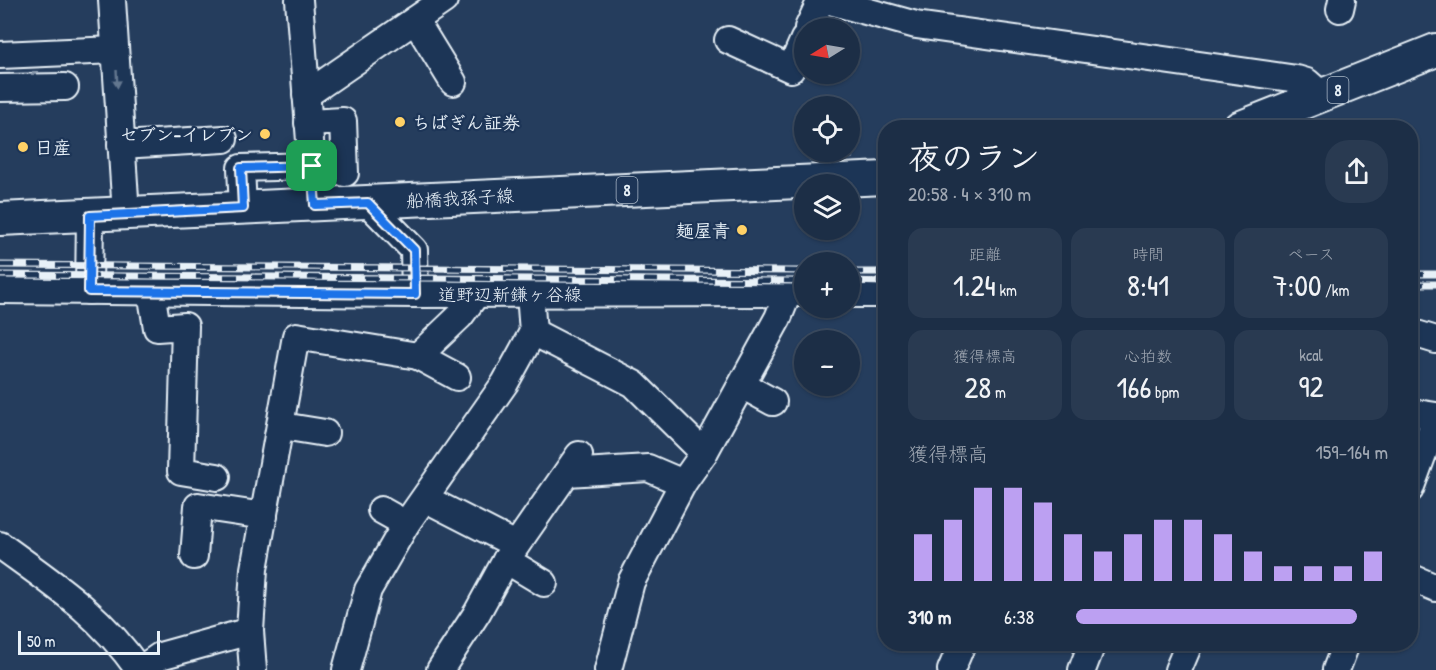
<!DOCTYPE html>
<html lang="ja">
<head>
<meta charset="utf-8">
<style>
  :root { --surface:#1c2e46; --page:#293a51; --text:#f1f3f6; --muted:#a0a8b3; --line:#3a4a5f; --accent:#bca0f2 }
  body { margin:0; font-family:"Patrick Hand","Klee One",sans-serif; background:var(--page); color:var(--text); height:100vh; display:flex; flex-direction:column; font-size:22px; white-space:nowrap }
  * { box-sizing:border-box; margin:0 }
  p { font-size:20px; color:var(--muted) }
  .icon { flex:none; width:33px; height:33px; fill:none; stroke:currentColor; stroke-width:2; stroke-linecap:round; stroke-linejoin:round }
  .map { position:relative; flex:1; overflow:hidden }
  .side { position:absolute; left:878px; top:120px; width:540px; height:531px; display:flex; flex-direction:column; background:var(--surface); border-radius:24px; box-shadow:0 2px 4px #0004,0 0 0 2px var(--line) }
  .side>* { flex:none }
  .needle { width:39px; rotate:259deg }
  .buttons { position:absolute; left:794px; top:18px; display:grid; gap:12px }
  .buttons a { display:grid; place-items:center; width:66px; height:66px; border-radius:50%; background:var(--surface); box-shadow:0 2px 4px #0004,0 0 0 2px var(--line); font-size:30px }
  .scale { position:absolute; left:18px; bottom:15px; width:142px; box-sizing:border-box; padding-left:6px; border:3px solid #e8f1f8; border-top:0; font-size:16px; line-height:21px; white-space:nowrap; color:#e8f1f8; -webkit-text-stroke:4px #1d3557; paint-order:stroke }
  .pin { position:absolute; display:grid; place-items:center; width:51px; height:51px; color:#fff; margin:-26px; border-radius:12px; box-shadow:0 3px 9px #0006 }
  .round { display:grid; place-items:center; flex:none; width:63px; height:63px; border-radius:24px; background:var(--page) }
  .head { display:flex; align-items:center; justify-content:space-between; height:102px; padding:0 30px }
  h1 { font-size:33px; font-weight:600; line-height:45px }
  .stats { display:grid; grid-template-columns:repeat(3,1fr); gap:9px; height:102px; padding:6px 30px }
  .stats div { display:grid; align-content:center; border-radius:15px; background:var(--page); text-align:center }
  .stats b { font-size:30px; font-weight:600 }
  .stats small { font-size:16px; font-weight:400 }
  .stats p { font-size:16px }
  .chart { height:168px; padding:12px 30px }
  .chart p { display:flex; justify-content:space-between }
  .chart svg { width:100%; height:108px; margin-top:6px; stroke:var(--accent); stroke-width:6 }
  ul { padding:0 30px; list-style:none; font-size:20px }
  li { display:grid; grid-template-columns:96px 72px 1fr; align-items:center; height:45px }
  li i { height:15px; border-radius:8px; background:var(--accent) }
  .map>svg:first-child { display:block }
  .park { fill:url(#park-dots); stroke:#93a2b5; stroke-width:1.5 }
  .lines { fill:none; stroke-linecap:round; stroke-linejoin:round }
  .minor-casing { stroke:#e8f1f8; stroke-width:30 }
  .major-casing { stroke:#e8f1f8; stroke-width:36 }
  .minor { stroke:#1d3557; stroke-width:26 }
  .major { stroke:#1d3557; stroke-width:32 }
  .rail-casing { stroke:#e8f1f8; stroke-width:7 }
  .rail { stroke:#1d3557; stroke-width:4.5; stroke-dasharray:14; stroke-linecap:butt }
  .oneway { fill:#64778f }
  .route-casing { stroke:#fff; stroke-width:12 }
  .route { stroke:#1a73e8; stroke-width:8 }
  .poi-dot { fill:#ffd166; stroke:#1d3557; stroke-width:2 }
  .labels { text-anchor:middle; dominant-baseline:central; stroke-width:4.5; stroke-linejoin:round; paint-order:stroke }
  .shield { fill:#1d3557; stroke:#abb9c8; stroke-width:1.5 }
  .shield-label { font-size:16px; font-weight:bold; fill:#e8f1f8 }
  .poi-label { font-size:18px; font-weight:bold; fill:#e8f1f8; stroke:#1d3557; text-anchor:start }
  .street-label { font-size:18px; fill:#e8f1f8; stroke:#1d3557 }
</style>
</head>
<body>
<div class="map">
<svg width="1436" height="670" viewBox="0 0 1436 670">
  <defs>
    <pattern id="park-dots" width="8" height="8" patternUnits="userSpaceOnUse" patternTransform="scale(1.5)"><rect width="8" height="8" fill="#3e5472"/><path d="M2 2h.1M6 6h.1" fill="none" stroke="#5a6d87" stroke-width="1.8" stroke-linecap="round"/></pattern>
  </defs>
  <rect width="100%" height="100%" fill="#253d5d"/>
  <filter id="ink" filterUnits="userSpaceOnUse"><feTurbulence type="fractalNoise" baseFrequency=".0167" numOctaves="2"/><feDisplacementMap in="SourceGraphic" scale="12" xChannelSelector="R" yChannelSelector="G"/><feConvolveMatrix kernelMatrix="1 2 1 2 8 2 1 2 1" color-interpolation-filters="sRGB"/></filter>
  <g filter="url(#ink)">
    <path class="park" d="M849 133 856 134 852 158 810 160 812 152H849Z"/>
    <g class="lines">
      <defs>
        <g id="minor">
          <path d="M112 0 126 214"/>
          <path d="M299 0 315 205"/>
          <path d="M826 0 916 25 1297 79 1307 82 1323 96"/>
          <path d="M1340 9 1342 0"/>
          <path d="M415 20 453 82"/>
          <path d="M808 28 821 0"/>
          <path d="M728 40 791 69 804 39"/>
          <path d="M0 55 115 50"/>
          <path d="M0 88 65 87"/>
          <path d="M306 95 444 0"/>
          <path d="M308 123 343 121 345 173"/>
          <path d="M121 145 224 139"/>
          <path d="M368 203 414 250 415 294"/>
          <path d="M243 208 241 168 312 166"/>
          <path d="M0 290 415 294 804 293"/>
          <path d="M89 291 90 216"/>
          <path d="M151 291 157 328 185 326 181 471 217 477"/>
          <path d="M849 294H885"/>
          <path d="M533 332 634 384 704 453"/>
          <path d="M1410 332 1436 340"/>
          <path d="M418 356 457 377"/>
          <path d="M742 385 773 402"/>
          <path d="M1410 412 1436 416"/>
          <path d="M282 426 325 433"/>
          <path d="M567 473 648 468 683 483"/>
          <path d="M1410 489 1436 418"/>
          <path d="M426 499 516 545"/>
          <path d="M381 510 406 524"/>
          <path d="M0 545C55 585 99 613 139 670"/>
          <path d="M194 556 198 506 264 516"/>
          <path d="M506 560 544 583"/>
          <path d="M1410 577 1436 588"/>
          <path d="M140 670 160 656 250 631"/>
          <path d="M253 670 250 631 254 569 296 336 418 356 460 316 477 293"/>
          <path d="M346 670 368 590 406 524 505 383 533 332 530 294"/>
          <path d="M440 670 477 613 506 560 579 455"/>
          <path d="M608 670 631 582 683 483 704 453 778 318 788 293"/>
          <path d="M951 670 962 644"/>
          <path d="M1082 670 1092 644"/>
          <path d="M1178 670 1189 644"/>
          <path d="M1336 670 1346 644"/>
        </g>
        <g id="major">
          <path d="M1239 128 1436 50"/>
          <path d="M0 219 885 178"/>
        </g>
      </defs>
      <use href="#minor" class="minor-casing"/>
      <use href="#major" class="major-casing"/>
      <use href="#minor" class="minor"/>
      <use href="#major" class="major"/>
      <defs>
        <g id="rail">
          <path d="M0 265 804 271"/>
          <path d="M849 272H885"/>
          <path d="M1410 274H1436"/>
          <path d="M0 275 804 281"/>
          <path d="M849 281 885 282"/>
          <path d="M1410 284H1436"/>
        </g>
      </defs>
      <use href="#rail" class="rail-casing"/>
      <use href="#rail" class="rail"/>
    </g>
    <defs><path id="oneway-solid" d="M-6-.8H1V-3.2L6.5 0L1 3.2V.8H-6Z" transform="scale(1.5)"/></defs>
    <use class="oneway" href="#oneway-solid" transform="translate(117 79) rotate(87)"/>
  </g>
  <g class="lines" filter="url(#ink)">
    <defs>
      <path id="route" d="M312 166 315 205 368 203 414 250 415 294 89 291 90 216 243 208 241 168Z"/>
    </defs>
    <use href="#route" class="route-casing"/>
    <use href="#route" class="route"/>
  </g>
  <g class="poi-dot">
    <circle cx="400" cy="122" r="6"/>
    <circle cx="265" cy="134" r="6"/>
    <circle cx="23" cy="147" r="6"/>
    <circle cx="742" cy="230" r="6"/>
  </g>
  <g class="labels">
    <g class="shield">
      <rect x="1327.5" y="77" width="21" height="26" rx="4.5"/>
      <rect x="616.5" y="177" width="21" height="26" rx="4.5"/>
    </g>
    <g class="shield-label">
      <text x="1338" y="90">8</text>
      <text x="627" y="190">8</text>
    </g>
    <g class="poi-label">
      <text x="412" y="122">ちばぎん証券</text>
      <text x="253" y="134" text-anchor="end">セブン-イレブン</text>
      <text x="35" y="147">日産</text>
      <text x="730" y="230" text-anchor="end">麺屋青</text>
    </g>
    <g class="street-label">
      <text transform="translate(460 198) rotate(-3)">船橋我孫子線</text>
      <text x="510" y="294">道野辺新鎌ヶ谷線</text>
    </g>
  </g>
</svg>
<div class="buttons">
<a><svg class="needle" viewBox="-14 -14 28 28"><path d="M0-13l5 13h-10z" fill="#e53935"/><path d="M0 13l5-13h-10z" fill="#a0a8b3"/></svg></a>
<a><svg class="icon" aria-label="locate" viewBox="0 0 24 24"><circle cx="12" cy="12" r="6"/><path d="M12 2v4M12 18v4M2 12h4M18 12h4"/></svg></a>
<a><svg class="icon" aria-label="layers" viewBox="0 0 24 24"><path d="M12 4l9 5-9 5-9-5zM3 14l9 5 9-5"/></svg></a>
<a>+</a>
<a>−</a>
</div>
<div class="scale">50 m</div>
<div class="pin" style="left:312px;top:166px;background:#1e9e55"><svg class="icon" aria-label="arrive" viewBox="0 0 24 24"><path d="M6 21V4h12l-3 4 3 4H6"/></svg></div>
<section class="side">
<div class="head"><div><h1>夜のラン</h1><p>20:58 · 4 × 310 m</p></div><a class="round"><svg class="icon" aria-label="share" viewBox="0 0 24 24"><path d="M12 15V3M7 8l5-5 5 5M5 13v7h14v-7"/></svg></a></div>
<div class="stats">
<div><p>距離</p><b>1.24<small> km</small></b></div>
<div><p>時間</p><b>8:41</b></div>
<div><p>ペース</p><b>7:00<small> /km</small></b></div>
</div>
<div class="stats">
<div><p>獲得標高</p><b>28<small> m</small></b></div>
<div><p>心拍数</p><b>166<small> bpm</small></b></div>
<div><p>kcal</p><b>92</b></div>
</div>
<div class="chart"><p><span>獲得標高</span>159–164 m</p>
<svg viewBox="0 0 160 44" preserveAspectRatio="none"><path d="M5 44V25M15 44V19M25 44V6M35 44V6M45 44V12M55 44V25M65 44V32M75 44V25M85 44V19M95 44V19M105 44V25M115 44V32M125 44V38M135 44V38M145 44V38M155 44V32"/></svg>
</div>
<ul>
<li><b>310 m</b>6:38<i style="width:90%"></i></li>
</ul>
</section>
</div>
</body>
</html>
